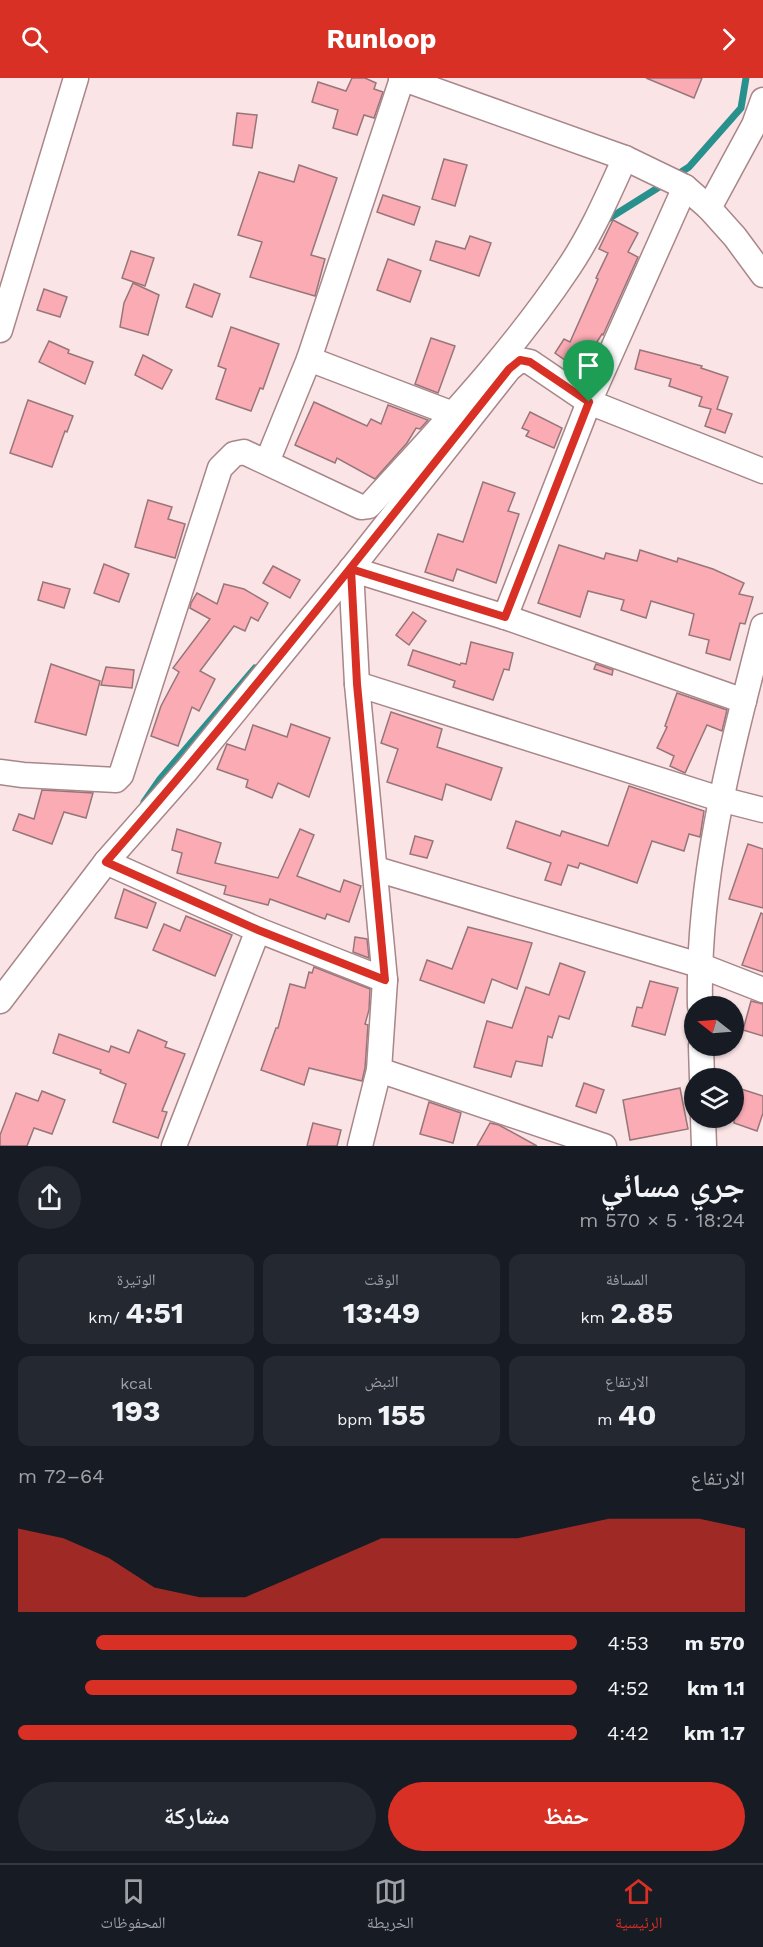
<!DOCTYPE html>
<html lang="ar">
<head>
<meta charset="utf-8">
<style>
  :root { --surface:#171b24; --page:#242831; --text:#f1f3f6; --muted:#9ea1a6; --line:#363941; --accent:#d93025 }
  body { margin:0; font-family:"Work Sans","Noto Naskh Arabic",sans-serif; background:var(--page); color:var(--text); direction:rtl; height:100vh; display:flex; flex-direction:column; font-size:22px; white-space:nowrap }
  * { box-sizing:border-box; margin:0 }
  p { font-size:20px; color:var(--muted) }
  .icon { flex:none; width:33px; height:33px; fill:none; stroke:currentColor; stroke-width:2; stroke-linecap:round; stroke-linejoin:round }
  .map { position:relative; height:1068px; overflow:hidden; direction:ltr }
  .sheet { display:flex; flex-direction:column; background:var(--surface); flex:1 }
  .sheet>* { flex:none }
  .needle { width:39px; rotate:287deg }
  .tools { position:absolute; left:684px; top:918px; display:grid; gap:12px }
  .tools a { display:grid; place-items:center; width:60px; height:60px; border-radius:50%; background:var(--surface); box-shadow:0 2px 4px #0004; font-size:30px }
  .pin { position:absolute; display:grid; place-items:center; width:51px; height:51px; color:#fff; margin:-62px -26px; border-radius:50% 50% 50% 0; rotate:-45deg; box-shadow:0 0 6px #0007 }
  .pin .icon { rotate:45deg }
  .round { display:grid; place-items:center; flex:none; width:63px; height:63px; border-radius:32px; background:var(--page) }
  .head { display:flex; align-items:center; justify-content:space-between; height:102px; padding:0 18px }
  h1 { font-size:33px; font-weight:700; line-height:45px }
  .figures { display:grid; grid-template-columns:repeat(3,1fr); gap:9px; height:102px; padding:6px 18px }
  .figures div { display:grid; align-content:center; border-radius:12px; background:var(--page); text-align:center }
  .figures b { font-size:30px; font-weight:700 }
  .figures small { font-size:16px; font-weight:400 }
  .figures p { font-size:16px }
  .chart { height:168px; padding:12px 18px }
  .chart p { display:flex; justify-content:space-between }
  .chart svg { width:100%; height:108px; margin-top:6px; fill:var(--accent); opacity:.7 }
  .action { display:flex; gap:12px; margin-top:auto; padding:12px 18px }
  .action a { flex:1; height:69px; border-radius:36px; background:var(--accent); color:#fff; font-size:24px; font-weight:700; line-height:69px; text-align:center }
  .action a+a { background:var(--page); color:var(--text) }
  ul { padding:0 18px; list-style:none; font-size:20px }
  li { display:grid; grid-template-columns:96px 72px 1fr; align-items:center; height:45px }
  li i { height:15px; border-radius:8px; background:var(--accent) }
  header { display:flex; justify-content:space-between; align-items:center; height:78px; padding:0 18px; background:var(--accent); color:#fff; font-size:27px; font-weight:700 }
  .tabs { display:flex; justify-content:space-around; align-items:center; height:84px; border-top:2px solid var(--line); background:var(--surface); font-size:16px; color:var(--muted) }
  .tabs a { display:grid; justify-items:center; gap:3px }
  .tabs .active { color:var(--accent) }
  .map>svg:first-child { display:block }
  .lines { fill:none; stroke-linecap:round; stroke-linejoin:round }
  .stream { stroke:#29918d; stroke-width:7 }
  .building { fill:#fbabb4; stroke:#967679; stroke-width:1.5 }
  .minor-casing { stroke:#a88689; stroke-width:27 }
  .minor { stroke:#fff; stroke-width:24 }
  .route-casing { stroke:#fff; stroke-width:12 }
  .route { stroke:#d93025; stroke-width:8 }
</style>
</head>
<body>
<header><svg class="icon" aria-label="forward" viewBox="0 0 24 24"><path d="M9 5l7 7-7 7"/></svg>Runloop<svg class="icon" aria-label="search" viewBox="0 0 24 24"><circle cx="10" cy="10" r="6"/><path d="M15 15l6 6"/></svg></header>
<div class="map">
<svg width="763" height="1068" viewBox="0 0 763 1068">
  <rect width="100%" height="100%" fill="#fbe4e6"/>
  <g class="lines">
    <g class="stream">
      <path d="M675 98 689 89 741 30 746 0"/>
      <path d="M605 143 664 106"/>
      <path d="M144 724 160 701 255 590"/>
    </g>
  </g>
  <g class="building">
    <path d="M352 0H365L376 5 374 11 383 14 374 40 364 37 357 57 333 50 338 32 312 24 318 4 346 13Z"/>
    <path d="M646 0H702L694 20Z"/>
    <path d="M237 35 257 37 252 70 233 67Z"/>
    <path d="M444 81 467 87 455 128 432 121Z"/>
    <path d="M299 87 337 100 311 177 325 181 315 218 250 199 262 164 238 157 259 94 294 104Z"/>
    <path d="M383 117 420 129 414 147 377 134Z"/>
    <path d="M613 142 638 155 628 174 638 179 603 257 602 256 579 292 555 275 564 261 570 264 598 201 596 200 608 175 599 171Z"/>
    <path d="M470 158 491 165 479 198 430 182 436 163 465 171Z"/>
    <path d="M131 173 154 180 145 208 122 200Z"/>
    <path d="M388 181 421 193 410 224 377 212Z"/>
    <path d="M133 205 159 217 148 257 120 249 124 225Z"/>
    <path d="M194 206 220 216 212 239 186 229Z"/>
    <path d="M44 211 67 219 60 239 37 232Z"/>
    <path d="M231 249 279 266 263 311 260 310 251 333 216 321 226 291 218 288Z"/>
    <path d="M431 260 455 268 438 315 415 306Z"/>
    <path d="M49 263 69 272 68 275 93 284 85 306 39 284Z"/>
    <path d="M640 272 702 288 701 290 728 299 717 331 732 336 725 355 705 348 711 331 699 328 702 319 669 308 671 301 635 291Z"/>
    <path d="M143 277 172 292 162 311 135 297Z"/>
    <path d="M28 322 73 338 67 354 65 353 52 389 10 375Z"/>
    <path d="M314 324 367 348 371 341 381 346 388 327 428 342 420 351 416 350 407 365 375 401 337 380 335 385 295 367Z"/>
    <path d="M530 334 562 350 554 370 526 358 529 353 522 350Z"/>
    <path d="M483 404 515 415 508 433 519 436 496 505 457 491 453 503 425 494 438 456 463 464Z"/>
    <path d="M148 422 172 429 168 441 185 446 175 480 135 469Z"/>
    <path d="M559 467 604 481 606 475 637 483 640 472 677 484 678 480 713 491 744 505 739 516 753 519 745 546 740 545 730 582 706 575 709 562 689 557 694 536 651 523 646 540 621 532 624 522 588 513 580 539 538 525Z"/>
    <path d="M104 486 129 496 119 524 94 515Z"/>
    <path d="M273 488 300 502 290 520 263 505Z"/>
    <path d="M43 504 70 511 64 530 38 522Z"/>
    <path d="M224 506 244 511 268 525 258 543 251 539 245 553 234 548 200 593 215 601 199 633 192 629 178 668 151 658 161 628 179 594 173 590 210 541 190 530 191 525 197 515 217 526Z"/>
    <path d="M413 534 426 543 409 567 396 557Z"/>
    <path d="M471 564 513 575 509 592 504 591 493 622 453 609 455 603 408 587 413 572 460 587 461 585 466 586Z"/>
    <path d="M51 586 100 603 86 657 35 644Z"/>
    <path d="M596 586 613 592 612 597 594 591Z"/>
    <path d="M106 589 134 592 132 610 101 607Z"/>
    <path d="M677 615 727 632 722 653 707 647 685 695 670 688 674 678 657 670 667 649 665 648Z"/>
    <path d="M391 634 442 651 437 669 502 690 491 722 446 706 442 722 387 704 398 671 381 665Z"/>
    <path d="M291 646 330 660 309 719 278 705 272 720 246 709 248 702 217 691 227 666 245 672 253 647 287 659Z"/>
    <path d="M629 708 704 733 700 759 689 756 684 773 652 763 637 805 580 785 578 790 568 787 561 807 545 802 551 785 507 770 516 743 560 758 562 753 608 768Z"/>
    <path d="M42 712 93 715 86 740 64 734 52 766 13 752 19 736 34 741Z"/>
    <path d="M177 751 221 765 215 785 278 800 300 751 314 757 297 798 340 814 344 802 361 808 349 844 327 836 325 841 270 821 268 827 224 816 226 808 177 795 182 775 172 772Z"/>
    <path d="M415 758 433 763 427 780 410 776Z"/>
    <path d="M748 766 763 771V830L729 821Z"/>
    <path d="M124 811 156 825 147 850 115 840Z"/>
    <path d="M761 835 763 836V894L742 887Z"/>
    <path d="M186 838 232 857 215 898 153 872 164 846 180 853Z"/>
    <path d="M468 849 532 865 517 911 492 901 484 925 420 902 427 882 452 891Z"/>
    <path d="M355 859 367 861 369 880 353 874Z"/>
    <path d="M560 885 585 894 569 941 559 938 552 960 548 958 542 988 516 983 511 999 474 989 487 943 512 950 526 909 549 917Z"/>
    <path d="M314 889 370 911 369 932 365 946 368 947 365 990 362 1003 309 990 304 1007 261 992 276 950H278L290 906 305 910 309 894 312 895Z"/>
    <path d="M650 903 678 910 665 957 632 948 637 929 642 930Z"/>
    <path d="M751 923 763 926V958L743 952Z"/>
    <path d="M138 952 167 964 165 969 185 976 162 1033 167 1034 158 1060 113 1044 126 1006 100 995 101 992 53 975 59 956 109 974 111 968 129 975Z"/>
    <path d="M584 1005 604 1012 596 1035 576 1028Z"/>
    <path d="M680 1010 688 1051 630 1062 623 1022Z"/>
    <path d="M738 1010 763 1018V1035L757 1053 734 1045V1024Z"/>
    <path d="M42 1013 65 1022 52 1056 34 1050 27 1068H0V1057L16 1015 38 1023Z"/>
    <path d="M429 1024 461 1035 453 1065 420 1056Z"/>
    <path d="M313 1045 341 1052 337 1068H307Z"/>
    <path d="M490 1045 499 1047 537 1068H477Z"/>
  </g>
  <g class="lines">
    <defs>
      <g id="minor">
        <path d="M401 0 625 80 685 109 709 130 735 159 763 197"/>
        <path d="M709 130 754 47 763 22"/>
        <path d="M0 252 76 0"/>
        <path d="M309 281 453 336"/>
        <path d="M267 384 309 281 402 1"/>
        <path d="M351 491 357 606 385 902 379 992 360 1068"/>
        <path d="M351 491 505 539 744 623"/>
        <path d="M505 539 589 324 685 109"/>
        <path d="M357 606 720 721 763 732"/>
        <path d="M0 694 23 697 116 702 121 697 220 390 234 376 244 374 361 429 369 428C439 351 512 275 569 189 592 155 608 117 625 80"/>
        <path d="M106 784 258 852 385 902"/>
        <path d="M376 791 699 887 763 912"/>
        <path d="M0 923 106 784 187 692 351 491 509 291 520 282 530 284 589 324 763 393"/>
        <path d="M700 928C697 798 731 673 763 548"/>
        <path d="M701 968 702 1000"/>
        <path d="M379 992 604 1068"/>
        <path d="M703 1040 704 1068"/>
        <path d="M174 1068 258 852"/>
      </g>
    </defs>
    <use href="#minor" class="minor-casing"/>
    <use href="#minor" class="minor"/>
  </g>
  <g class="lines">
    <defs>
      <path id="route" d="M589 324 530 284 520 282 509 291C377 457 246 624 106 784L258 852 385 902 357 606 351 491 505 539 589 324"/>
    </defs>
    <use href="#route" class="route-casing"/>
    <use href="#route" class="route"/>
  </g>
</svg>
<div class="tools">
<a><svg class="needle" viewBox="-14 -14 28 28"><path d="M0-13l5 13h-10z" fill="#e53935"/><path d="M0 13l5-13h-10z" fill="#9ea1a6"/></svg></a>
<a><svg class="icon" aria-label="layers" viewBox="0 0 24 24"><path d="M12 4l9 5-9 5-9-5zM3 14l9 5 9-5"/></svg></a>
</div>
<div class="pin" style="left:589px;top:324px;background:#1e9e55"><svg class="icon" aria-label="arrive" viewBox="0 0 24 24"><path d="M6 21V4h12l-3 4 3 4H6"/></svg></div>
</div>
<section class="sheet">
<div class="head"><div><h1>جري مسائي</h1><p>18:24 · 5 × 570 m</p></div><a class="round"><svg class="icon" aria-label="share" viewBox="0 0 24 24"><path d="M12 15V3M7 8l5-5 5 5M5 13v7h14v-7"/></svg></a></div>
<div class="figures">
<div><p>المسافة</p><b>2.85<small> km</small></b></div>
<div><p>الوقت</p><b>13:49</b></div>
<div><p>الوتيرة</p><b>4:51<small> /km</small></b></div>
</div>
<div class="figures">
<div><p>الارتفاع</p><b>40<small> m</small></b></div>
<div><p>النبض</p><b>155<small> bpm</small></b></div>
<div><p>kcal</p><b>193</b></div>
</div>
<div class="chart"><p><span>الارتفاع</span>64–72 m</p>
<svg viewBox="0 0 160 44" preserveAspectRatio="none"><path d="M0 44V10L10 14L20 22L30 34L40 38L50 38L60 30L70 22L80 14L90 14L100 14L110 14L120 10L130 6L140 6L150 6L160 10V44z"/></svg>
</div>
<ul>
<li><b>570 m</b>4:53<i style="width:86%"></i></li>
<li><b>1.1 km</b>4:52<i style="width:88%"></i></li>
<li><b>1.7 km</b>4:42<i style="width:100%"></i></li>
</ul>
<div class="action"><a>حفظ</a><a>مشاركة</a></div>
</section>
<nav class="tabs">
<a class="active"><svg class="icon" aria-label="home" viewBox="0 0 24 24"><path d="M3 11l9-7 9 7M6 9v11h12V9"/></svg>الرئيسية</a>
<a><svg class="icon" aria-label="map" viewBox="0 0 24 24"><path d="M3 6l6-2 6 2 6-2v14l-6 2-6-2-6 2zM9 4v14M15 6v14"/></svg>الخريطة</a>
<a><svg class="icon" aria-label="saved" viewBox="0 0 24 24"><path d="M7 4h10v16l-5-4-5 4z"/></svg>المحفوظات</a>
</nav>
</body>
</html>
